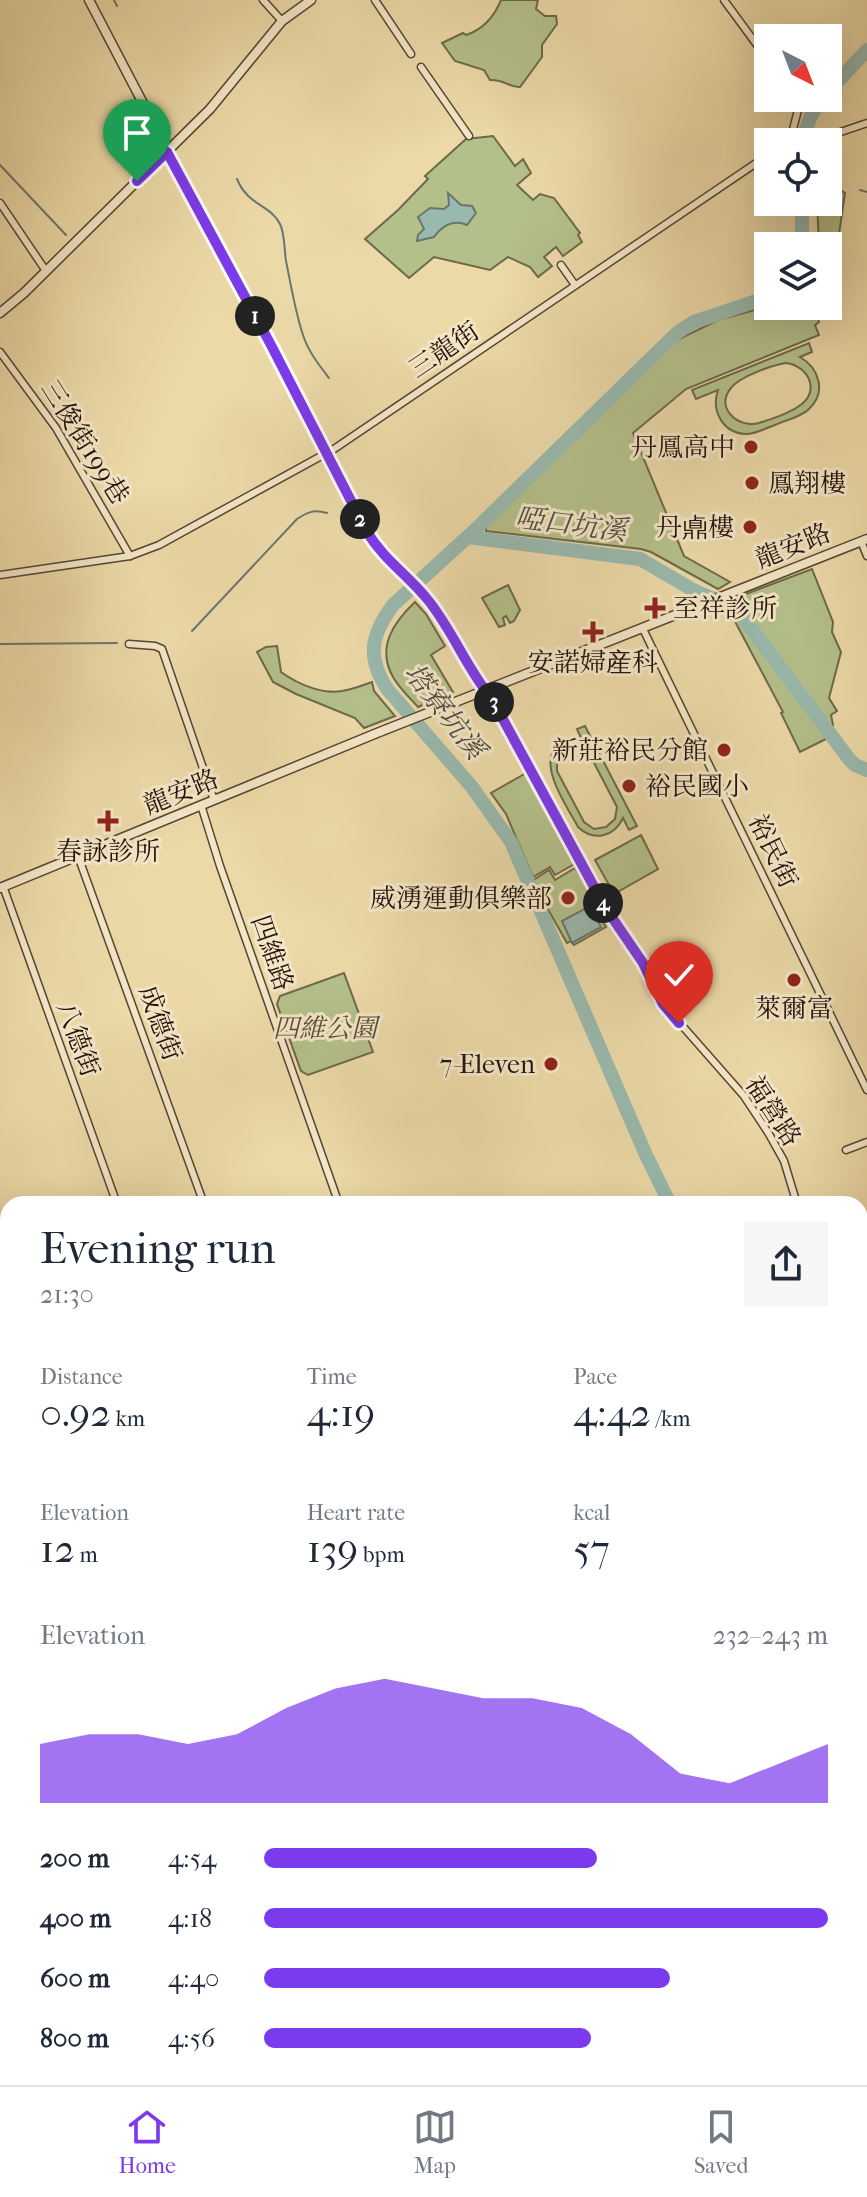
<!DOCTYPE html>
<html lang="en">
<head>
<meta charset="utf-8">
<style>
  :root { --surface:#fff; --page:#f6f6f7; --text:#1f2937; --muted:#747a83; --line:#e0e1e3; --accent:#7c3aed }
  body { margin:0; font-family:"IM FELL French Canon","Noto Serif TC",serif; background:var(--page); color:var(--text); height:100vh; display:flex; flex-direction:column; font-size:30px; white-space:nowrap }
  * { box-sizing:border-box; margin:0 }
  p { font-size:26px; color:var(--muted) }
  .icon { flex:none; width:44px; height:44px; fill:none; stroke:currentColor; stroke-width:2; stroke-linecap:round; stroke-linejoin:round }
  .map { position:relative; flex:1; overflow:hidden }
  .details { position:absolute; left:0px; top:1196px; width:868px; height:890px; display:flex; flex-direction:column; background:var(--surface); border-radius:24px 24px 0 0; box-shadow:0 8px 32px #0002 }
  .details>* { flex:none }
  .needle { width:52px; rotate:138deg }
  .buttons { position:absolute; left:754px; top:24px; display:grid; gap:16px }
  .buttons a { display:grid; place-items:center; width:88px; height:88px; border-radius:0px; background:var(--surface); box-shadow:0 8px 32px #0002; font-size:40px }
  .pin { position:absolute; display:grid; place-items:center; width:68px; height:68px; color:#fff; margin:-82px -34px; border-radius:50% 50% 50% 0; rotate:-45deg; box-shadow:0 0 8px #0007 }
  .pin .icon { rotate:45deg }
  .km { position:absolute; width:40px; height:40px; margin:-20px; border-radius:50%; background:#222; color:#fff; font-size:22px; line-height:40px; text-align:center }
  .round { display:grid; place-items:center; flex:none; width:84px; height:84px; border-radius:0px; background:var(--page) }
  .headline { display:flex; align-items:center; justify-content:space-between; height:136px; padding:0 40px }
  h1 { font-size:44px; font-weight:600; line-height:60px }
  .metrics { display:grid; grid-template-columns:repeat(3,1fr); gap:12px; height:136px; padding:8px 40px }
  .metrics div { display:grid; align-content:center }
  .metrics b { font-size:40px; font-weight:600 }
  .metrics small { font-size:22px; font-weight:400 }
  .metrics p { font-size:22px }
  .chart { height:224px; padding:16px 40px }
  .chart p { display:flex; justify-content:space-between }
  .chart svg { width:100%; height:144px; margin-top:8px; fill:var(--accent); opacity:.7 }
  ul { padding:0 40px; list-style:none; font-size:26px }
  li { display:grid; grid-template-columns:128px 96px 1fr; align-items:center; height:60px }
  li i { height:20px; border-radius:10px; background:var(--accent) }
  .menu { display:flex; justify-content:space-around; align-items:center; height:112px; border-top:2px solid var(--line); background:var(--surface); font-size:22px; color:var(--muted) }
  .menu a { display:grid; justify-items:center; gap:4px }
  .menu .active { color:var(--accent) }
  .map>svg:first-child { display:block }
  .green { fill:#b4c08a; stroke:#6c694a; stroke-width:2; fill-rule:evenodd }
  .water { fill:#99b9ae; stroke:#6a766d; stroke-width:2 }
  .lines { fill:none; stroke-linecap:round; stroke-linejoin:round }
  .stream { stroke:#6a766d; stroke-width:2 }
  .river { stroke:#99b9ae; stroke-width:14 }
  .minor-casing { stroke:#554432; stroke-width:9 }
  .tertiary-casing { stroke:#554432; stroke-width:11 }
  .primary-casing { stroke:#23120b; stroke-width:13 }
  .minor { stroke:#f3e6c6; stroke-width:6 }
  .tertiary { stroke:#f3e6c6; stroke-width:8 }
  .primary { stroke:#ecd9a8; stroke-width:10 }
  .route-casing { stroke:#fff; stroke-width:16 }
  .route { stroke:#7c3aed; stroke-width:10 }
  .poi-dot { fill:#8f2418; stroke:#f3e6c6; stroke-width:3 }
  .labels { text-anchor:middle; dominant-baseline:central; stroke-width:6; stroke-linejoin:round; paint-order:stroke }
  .street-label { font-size:26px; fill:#23120b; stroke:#f3e6c6 }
  .poi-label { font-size:26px; fill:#23120b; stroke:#f3e6c6; text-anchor:end }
  .park-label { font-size:26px; font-style:italic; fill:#564f37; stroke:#f3e6c6 }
  .water-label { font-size:28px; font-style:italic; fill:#4c4c44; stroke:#f3e6c6 }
</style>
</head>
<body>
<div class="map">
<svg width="867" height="2085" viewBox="0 0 867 2085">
  <rect width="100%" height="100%" fill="#ecd9a8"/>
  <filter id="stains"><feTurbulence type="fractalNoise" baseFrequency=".0025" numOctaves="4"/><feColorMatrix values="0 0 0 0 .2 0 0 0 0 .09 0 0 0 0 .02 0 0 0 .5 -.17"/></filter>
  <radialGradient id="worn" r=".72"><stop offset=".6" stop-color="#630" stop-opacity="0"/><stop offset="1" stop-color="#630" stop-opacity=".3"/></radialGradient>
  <g class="green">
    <path d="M501 0H538L536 9 545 16H556L557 24 542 45V57L520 87C509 88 505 79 490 80L484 70 455 61 442 43 463 33 466 35C484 29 494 17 501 0Z"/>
    <path d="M493 136 515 166 523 159 531 173 517 185 533 200 540 194 554 198 580 233 578 235 582 242 563 256 556 247 544 257 552 266 538 277 530 267 508 257 490 270 434 257 409 278 365 239 398 210 428 179 425 176 466 139Z"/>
    <path d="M834 186 845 193 837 248 828 266V246H819L817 202H828V190Z"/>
    <path d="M769 306H814L819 322 815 325 819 335 686 389 633 433 684 556 730 582 718 589 651 552 641 549 486 531V527L488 523 675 341 718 320Z"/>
    <path d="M809 343 812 352 800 357C819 368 827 392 809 409 801 417 786 420 775 425 766 428 756 434 746 434 722 433 711 410 718 390L696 399 692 390ZM786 363C809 366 821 392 799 406 788 414 772 419 759 423 739 429 714 408 731 388 739 377 772 365 786 363Z"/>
    <path d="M812 569 833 622 832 632 841 652 829 698 837 711 831 715 833 725 830 737 800 752 781 713 783 712 731 614 737 616 758 644 765 639 742 609 730 600Z"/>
    <path d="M508 585 520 610 514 621 510 623 506 616 503 618 505 625 499 627 482 598Z"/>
    <path d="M415 602 426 614 445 646 431 655 453 692 418 707C410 698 399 688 393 677 376 647 394 622 415 602Z"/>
    <path d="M277 646 281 672C299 685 325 696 347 690 355 688 364 685 372 682L374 691 395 716 364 728 355 718 296 694 273 682 257 652 266 647Z"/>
    <path d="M585 726 637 826 629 830 623 818C614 837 594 842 578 827 568 808 536 763 558 746 565 739 573 739 582 740L577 729ZM570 748 582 749 591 757 617 807 615 819 606 827 594 829 584 822 557 771V760L560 755Z"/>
    <path d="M526 773 578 862 555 875 550 867 533 877 506 814 491 793Z"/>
    <path d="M641 835 658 869 614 894 595 860Z"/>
    <path d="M575 868 607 915 601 919 606 927 574 945 571 941 567 943 532 881 549 870 555 880Z"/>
    <path d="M344 973 373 1052 308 1075 301 1071 277 1004 280 996Z"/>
  </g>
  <g class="water">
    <path d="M448 193 461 205 472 206 476 213 467 225C453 219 442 226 434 237L417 241 418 235 424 229 418 217 430 208 444 209 449 205Z"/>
    <path d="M590 906 601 927 572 943 562 921Z"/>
  </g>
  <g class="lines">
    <g class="stream">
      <path d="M114 0 117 6"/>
      <path d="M0 165 66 235"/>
      <path d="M237 179C248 206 271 205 280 224 285 234 284 249 286 261 291 285 295 311 303 335 308 351 319 365 329 378"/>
      <path d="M860 190 867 192"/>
      <path d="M192 631 297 519C308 512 314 509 327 513"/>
      <path d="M0 644 117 643"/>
    </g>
    <g class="river">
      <path d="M828 92 867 50"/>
      <path d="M803 142C806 125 811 111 823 98"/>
      <path d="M802 246V202"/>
      <path d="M468 537 640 559 695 591 734 608 742 616 849 759 855 765 867 770"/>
      <path d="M670 1204 646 1155 511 842 472 787 388 690C366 658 371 635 393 605L474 531 678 332 694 322 768 297"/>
      <path d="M393 2085 396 2078"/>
    </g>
    <defs>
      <g id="minor">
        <path d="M263 0 282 21"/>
        <path d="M375 0 411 54"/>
        <path d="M724 0 768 60"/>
        <path d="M421 67 469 136"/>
        <path d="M790 141 799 106 794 98"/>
        <path d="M789 142 820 139 867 123"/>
        <path d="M0 203 46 271"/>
        <path d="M561 265 575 285"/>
        <path d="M0 352 56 428 130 556"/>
        <path d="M861 541 867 556"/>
        <path d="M0 575 130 556 159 545 334 449 768 155"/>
        <path d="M643 629 867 1090"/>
        <path d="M129 644 155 646 162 649 214 800"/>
        <path d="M486 691 492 699 605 907 643 963 663 1004 744 1096 769 1134 784 1161 797 1204"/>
        <path d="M201 805 220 866 339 1204"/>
        <path d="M78 856 204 1204"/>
        <path d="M3 886 117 1204"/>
        <path d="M846 1150 867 1142"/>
        <path d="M0 1272 8 1316"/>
        <path d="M860 1389 867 1391"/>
        <path d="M0 1440 8 1439"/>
        <path d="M860 1963H867"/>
        <path d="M601 2078 614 2085"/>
        <path d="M216 2085 219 2078"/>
        <path d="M568 2085 572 2078"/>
      </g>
      <g id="tertiary">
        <path d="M89 0 367 532 385 557 432 605 478 681 486 691"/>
        <path d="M0 313 24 293 210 109 282 21 311 0"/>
        <path d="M0 888 377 733 867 539"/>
        <path d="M860 1299 867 1296"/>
        <path d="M0 1431 8 1434"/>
        <path d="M860 1766 867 1770"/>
      </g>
      <g id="primary">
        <path d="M860 1832 867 1820"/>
        <path d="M860 1855 867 1842"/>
        <path d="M721 2085 724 2078"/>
        <path d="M734 2085 738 2078"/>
      </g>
    </defs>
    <use href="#minor" class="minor-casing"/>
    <use href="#tertiary" class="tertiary-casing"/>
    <use href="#primary" class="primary-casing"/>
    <use href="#minor" class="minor"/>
    <use href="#tertiary" class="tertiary"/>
    <use href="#primary" class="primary"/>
  </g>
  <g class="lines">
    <defs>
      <path id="route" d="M137 181 167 152 272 347 367 532C385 561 408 575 428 600 453 631 467 669 492 699L605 907 643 963 663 1004 679 1023"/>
    </defs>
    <use href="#route" class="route-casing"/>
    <use href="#route" class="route"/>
  </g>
  <g class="poi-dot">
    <circle cx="751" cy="447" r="8"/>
    <circle cx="752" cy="483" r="8"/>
    <circle cx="750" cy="527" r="8"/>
    <path d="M651 596h8v8h8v8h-8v8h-8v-8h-8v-8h8z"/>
    <path d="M589 620h8v8h8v8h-8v8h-8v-8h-8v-8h8z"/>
    <circle cx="724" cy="750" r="8"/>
    <circle cx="629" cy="786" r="8"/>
    <path d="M104 809h8v8h8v8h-8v8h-8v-8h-8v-8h8z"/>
    <circle cx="568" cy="898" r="8"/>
    <circle cx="794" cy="980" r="8"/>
    <circle cx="551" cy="1064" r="8"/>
  </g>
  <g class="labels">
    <g class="street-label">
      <text transform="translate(444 350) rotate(-34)">三龍街</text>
      <text transform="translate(85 442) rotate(58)">三俊街199巷</text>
      <text transform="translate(793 546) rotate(-22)">龍安路</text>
      <text transform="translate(181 792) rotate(-22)">龍安路</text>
      <text transform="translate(773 851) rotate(64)">裕民街</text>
      <text transform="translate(272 953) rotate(71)">四維路</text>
      <text transform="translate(160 1023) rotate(70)">成德街</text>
      <text transform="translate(78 1039) rotate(70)">八德街</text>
      <text transform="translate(773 1111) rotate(57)">福營路</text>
    </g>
    <g class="poi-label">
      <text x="735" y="447">丹鳳高中</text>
      <text x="768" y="483" text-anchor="start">鳳翔樓</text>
      <text x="734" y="527">丹鼑樓</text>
      <text x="673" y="608" text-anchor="start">至祥診所</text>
      <text x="593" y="662" text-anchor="middle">安諾婦産科</text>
      <text x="708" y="750">新莊裕民分館</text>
      <text x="645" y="786" text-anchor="start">裕民國小</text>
      <text x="108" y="851" text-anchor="middle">春詠診所</text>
      <text x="552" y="898">威湧運動俱樂部</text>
      <text x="794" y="1008" text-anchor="middle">萊爾富</text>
      <text x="535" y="1064">7-Eleven</text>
    </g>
    <g class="park-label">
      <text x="325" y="1028">四維公園</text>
    </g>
    <g class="water-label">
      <text transform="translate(571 524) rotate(7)">啞口坑溪</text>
      <text transform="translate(445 711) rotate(52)">塔寮坑溪</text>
    </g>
  </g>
  <rect width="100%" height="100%" filter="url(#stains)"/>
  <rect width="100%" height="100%" fill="url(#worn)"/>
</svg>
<div class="buttons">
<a><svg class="needle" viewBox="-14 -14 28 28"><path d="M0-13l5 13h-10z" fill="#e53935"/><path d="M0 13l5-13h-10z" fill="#747a83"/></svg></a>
<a><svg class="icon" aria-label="locate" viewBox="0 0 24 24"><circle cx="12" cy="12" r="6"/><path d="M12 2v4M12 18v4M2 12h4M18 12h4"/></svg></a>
<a><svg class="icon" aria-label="layers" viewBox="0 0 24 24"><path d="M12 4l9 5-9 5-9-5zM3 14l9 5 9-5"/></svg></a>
</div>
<div class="pin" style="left:137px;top:181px;background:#1e9e55"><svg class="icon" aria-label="arrive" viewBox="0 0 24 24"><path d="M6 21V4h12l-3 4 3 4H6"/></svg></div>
<div class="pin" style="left:679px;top:1023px;background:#d93025"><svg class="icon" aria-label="check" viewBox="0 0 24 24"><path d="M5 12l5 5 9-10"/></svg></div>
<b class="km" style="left:255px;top:316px">1</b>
<b class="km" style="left:360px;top:519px">2</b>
<b class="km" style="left:494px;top:702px">3</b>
<b class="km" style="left:603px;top:903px">4</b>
<section class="details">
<div class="headline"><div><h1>Evening run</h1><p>21:30</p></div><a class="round"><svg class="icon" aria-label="share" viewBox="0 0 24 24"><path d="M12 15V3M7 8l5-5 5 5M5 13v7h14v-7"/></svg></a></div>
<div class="metrics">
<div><p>Distance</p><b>0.92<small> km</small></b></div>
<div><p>Time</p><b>4:19</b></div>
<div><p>Pace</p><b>4:42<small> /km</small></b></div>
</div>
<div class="metrics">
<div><p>Elevation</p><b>12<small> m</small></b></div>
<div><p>Heart rate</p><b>139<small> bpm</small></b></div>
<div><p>kcal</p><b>57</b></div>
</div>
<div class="chart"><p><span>Elevation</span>232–243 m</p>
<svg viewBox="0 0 160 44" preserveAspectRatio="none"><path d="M0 44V26L10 23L20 23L30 26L40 23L50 15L60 9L70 6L80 9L90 12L100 12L110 15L120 23L130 35L140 38L150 32L160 26V44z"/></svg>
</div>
<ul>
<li><b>200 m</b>4:54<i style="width:59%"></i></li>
<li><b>400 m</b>4:18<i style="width:100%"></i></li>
<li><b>600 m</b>4:40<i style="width:72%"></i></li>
<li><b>800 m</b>4:56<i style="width:58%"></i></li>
</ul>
</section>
</div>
<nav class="menu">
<a class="active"><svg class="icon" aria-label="home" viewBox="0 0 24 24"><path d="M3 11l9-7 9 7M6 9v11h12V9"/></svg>Home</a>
<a><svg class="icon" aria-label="map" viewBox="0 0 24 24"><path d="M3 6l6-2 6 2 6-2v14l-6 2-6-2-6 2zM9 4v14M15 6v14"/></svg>Map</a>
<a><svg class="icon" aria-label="saved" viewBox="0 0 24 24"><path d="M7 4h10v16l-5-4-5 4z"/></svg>Saved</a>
</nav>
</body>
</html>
